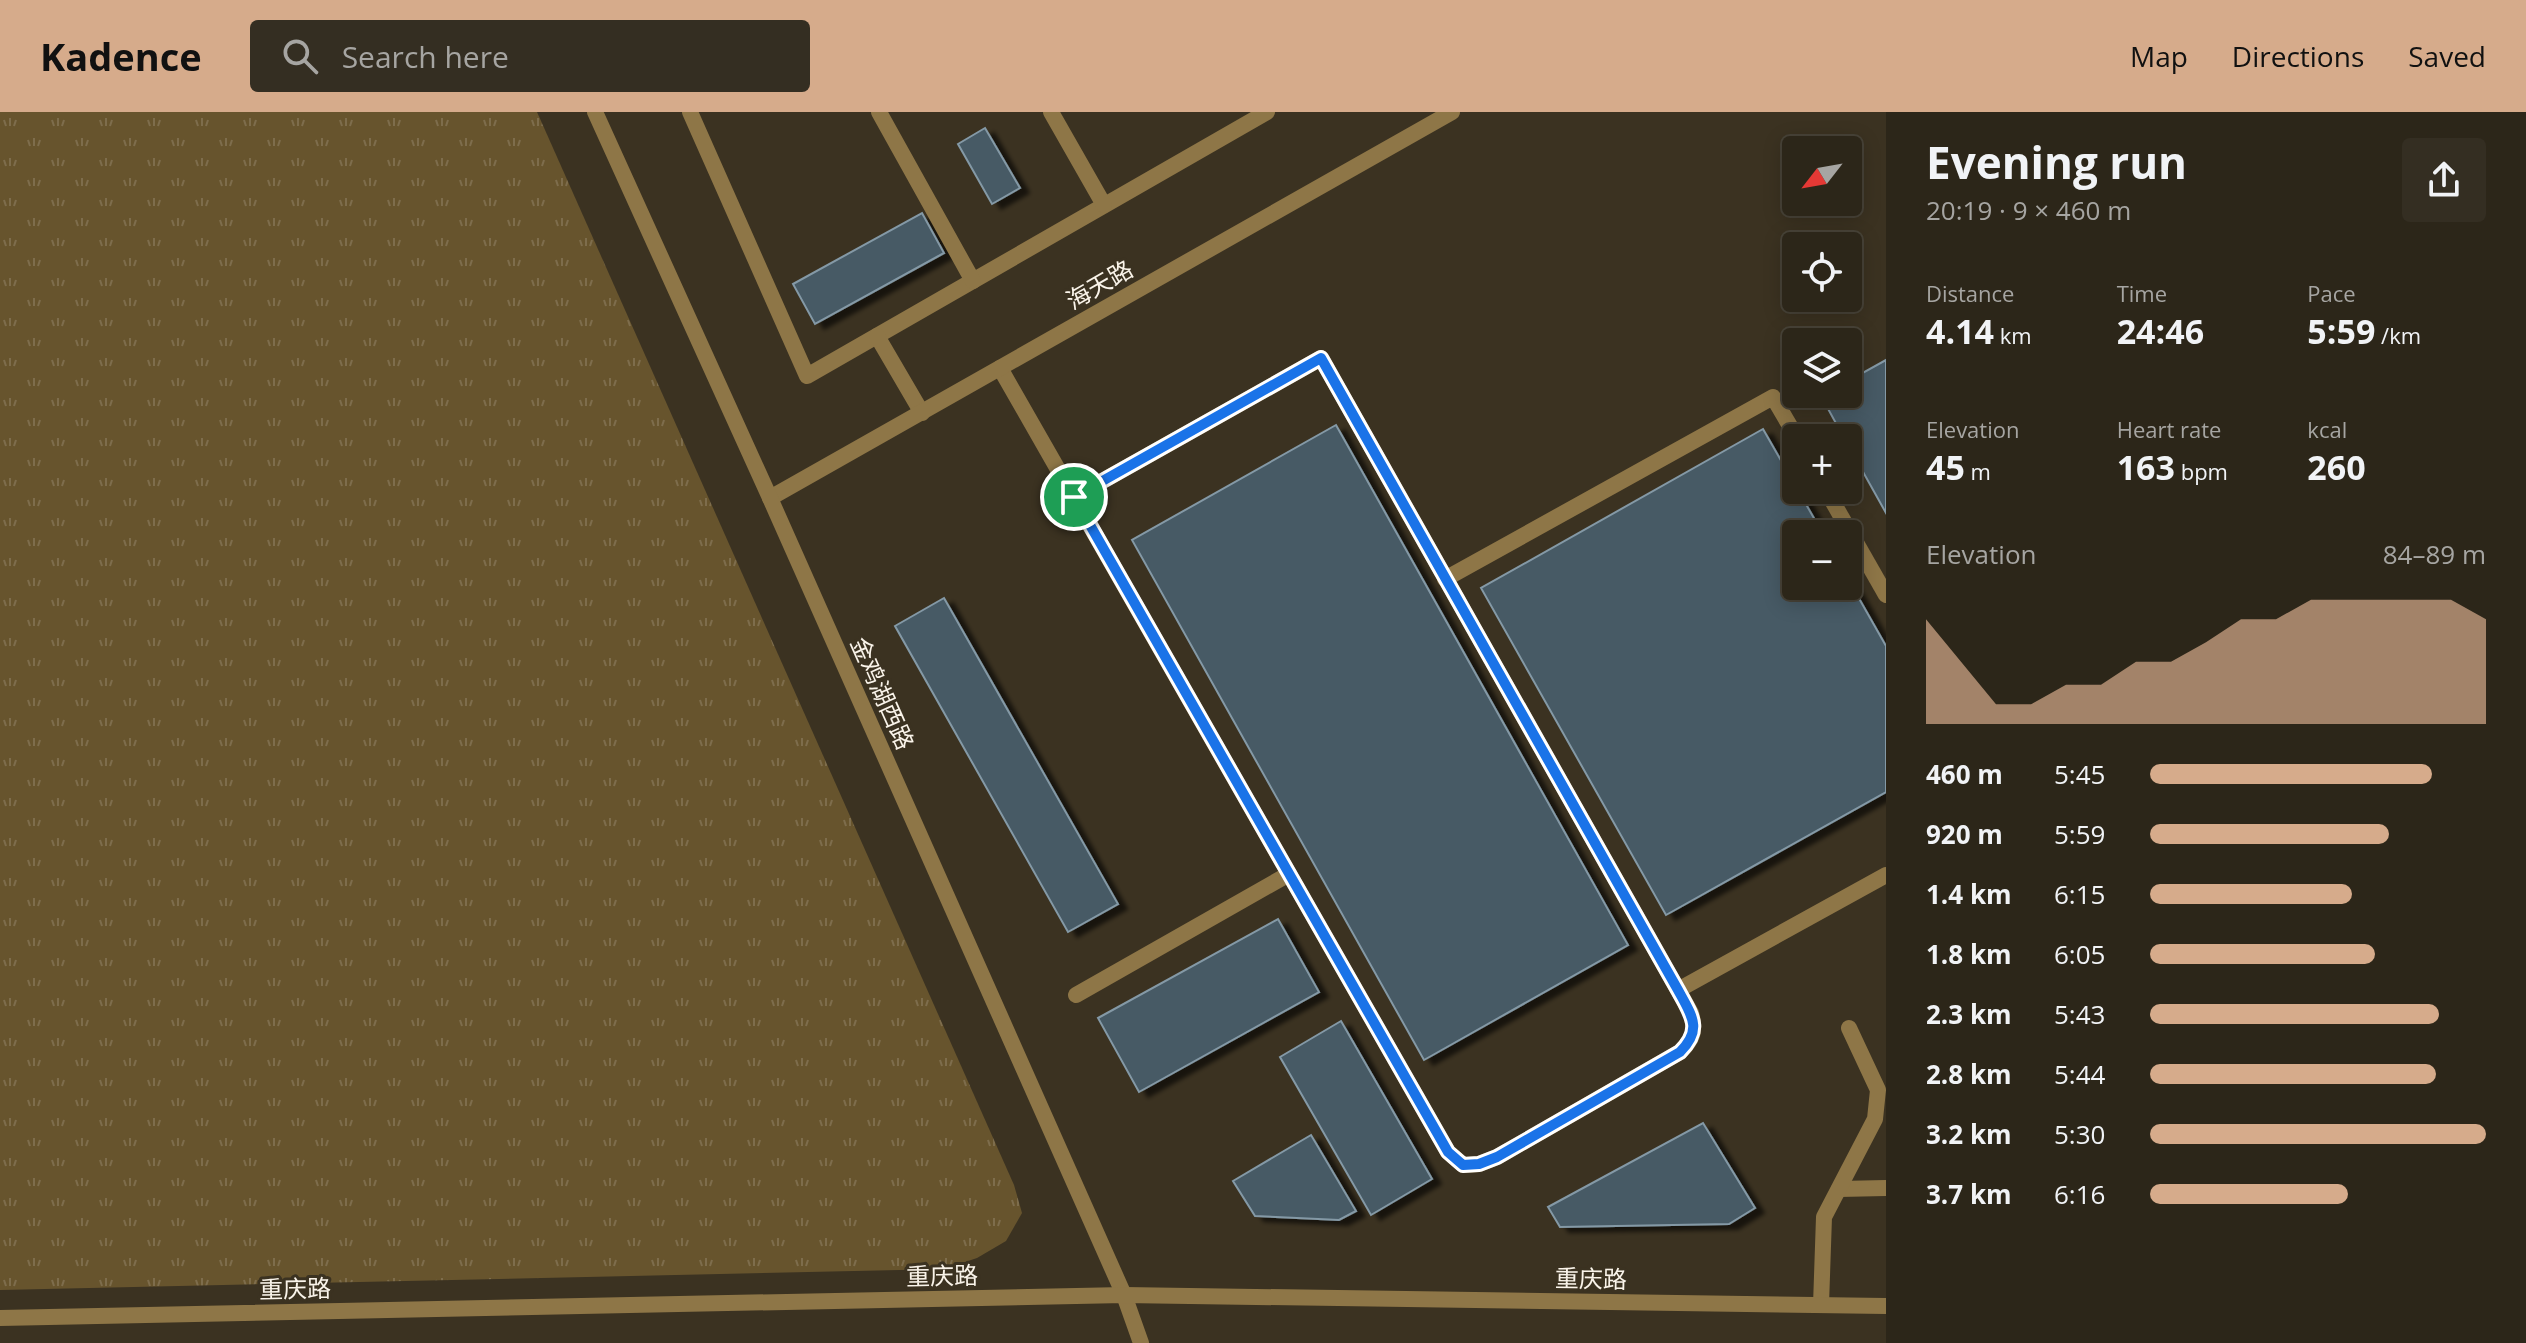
<!DOCTYPE html>
<html lang="en">
<head>
<meta charset="utf-8">
<style>
  :root { --surface:#2c2619; --page:#342e22; --text:#f1f3f6; --muted:#a6a5a2; --line:#484338; --accent:#d6ab8b }
  body { margin:0; font-family:"Open Sans","Noto Sans SC",sans-serif; background:var(--page); color:var(--text); height:100vh; display:flex; flex-direction:column; font-size:30px; white-space:nowrap }
  * { box-sizing:border-box; margin:0 }
  p { font-size:26px; color:var(--muted) }
  .icon { flex:none; width:44px; height:44px; fill:none; stroke:currentColor; stroke-width:2; stroke-linecap:round; stroke-linejoin:round }
  .map { position:relative; flex:1; overflow:hidden }
  .details { display:flex; flex-direction:column; background:var(--surface); width:640px }
  .details>* { flex:none }
  .needle { width:52px; rotate:239deg }
  .fabs { position:absolute; left:1782px; top:24px; display:grid; gap:16px }
  .fabs a { display:grid; place-items:center; width:80px; height:80px; border-radius:8px; background:var(--surface); box-shadow:0 4px 20px #0003,0 0 0 2px var(--line); font-size:40px }
  .pin { position:absolute; display:grid; place-items:center; width:68px; height:68px; color:#fff; margin:-34px; border:4px solid #fff; border-radius:50%; box-shadow:0 2px 8px #0007 }
  .round { display:grid; place-items:center; flex:none; width:84px; height:84px; border-radius:8px; background:var(--page) }
  .overview { display:flex; align-items:center; justify-content:space-between; height:136px; padding:0 40px }
  h1 { font-size:44px; font-weight:700; line-height:60px }
  .figures { display:grid; grid-template-columns:repeat(3,1fr); gap:12px; height:136px; padding:8px 40px }
  .figures div { display:grid; align-content:center }
  .figures b { font-size:34px; font-weight:700 }
  .figures small { font-size:22px; font-weight:400 }
  .figures p { font-size:22px }
  .chart { height:224px; padding:16px 40px }
  .chart p { display:flex; justify-content:space-between }
  .chart svg { width:100%; height:144px; margin-top:8px; fill:var(--accent); opacity:.7 }
  ul { padding:0 40px; list-style:none; font-size:26px }
  li { display:grid; grid-template-columns:128px 96px 1fr; align-items:center; height:60px }
  li i { height:20px; border-radius:10px; background:var(--accent) }
  header { display:flex; align-items:center; gap:48px; box-sizing:border-box; height:112px; padding:0 40px; background:var(--accent); color:#111 }
  header strong { font-size:38px }
  nav { display:flex; gap:44px; margin-inline-start:auto; font-size:28px }
  .search { width:560px; height:72px; background:var(--page); display:flex; align-items:center; gap:20px; box-sizing:border-box; padding:0 28px; border-radius:8px; color:var(--muted); font-size:30px }
  main { display:flex; flex:1; min-height:0 }
  .map>svg:first-child { display:block }
  .grass { fill:url(#grass-tufts) }
  .building { fill:#475a65; stroke:#8499a6; stroke-width:2; filter:url(#shadow) }
  .lines { fill:none; stroke-linecap:round; stroke-linejoin:round }
  .service { stroke:#8e7647; stroke-width:16 }
  .minor { stroke:#8e7647; stroke-width:16 }
  .tertiary { stroke:#8e7647; stroke-width:16 }
  .route-casing { stroke:#fff; stroke-width:16 }
  .route { stroke:#1a73e8; stroke-width:10 }
  .labels { text-anchor:middle; dominant-baseline:central; stroke-width:6; stroke-linejoin:round; paint-order:stroke }
  .street-label { font-size:24px; fill:#faf4ea; stroke:#3b3221 }
</style>
</head>
<body>
<header>
<strong>Kadence</strong>
<div class="search"><svg class="icon" aria-label="search" viewBox="0 0 24 24"><circle cx="10" cy="10" r="6"/><path d="M15 15l6 6"/></svg>Search here</div>
<nav><a>Map</a><a>Directions</a><a>Saved</a></nav>
</header>
<main>
<div class="map">
<svg width="1886" height="1231" viewBox="0 0 1886 1231">
  <defs>
    <pattern id="grass-tufts" width="24" height="20" patternUnits="userSpaceOnUse" patternTransform="scale(2)"><rect width="24" height="20" fill="#67542d"/><path d="M3 7l-1-3M5 7V3M7 7l1-3M15 17l-1-3M17 17v-4M19 17l1-3" fill="none" stroke="#7e6d4c"/></pattern>
    <filter id="shadow"><feDropShadow dx="9" dy="5" stdDeviation="2" flood-color="#0009"/></filter>
  </defs>
  <rect width="100%" height="100%" fill="#3b3221"/>
  <path class="grass" d="M0 0H537L1014 1073 1022 1101 1006 1129 977 1146 944 1157 0 1178Z"/>
  <g class="building">
    <path d="M985 16 1020 76 992 92 958 32Z"/>
    <path d="M922 101 944 141 815 212 793 172Z"/>
    <path d="M1886 248V401L1848 333V326H1844L1821 284 1848 282V269Z"/>
    <path d="M1336 313 1628 833 1424 948 1132 428Z"/>
    <path d="M1763 317 1823 422H1796V474H1848V467L1886 534V680L1666 803 1481 476Z"/>
    <path d="M944 486 1118 792 1068 820 895 514Z"/>
    <path d="M1278 807 1319 880 1139 980 1098 906Z"/>
    <path d="M1341 909 1432 1067 1371 1103 1280 945Z"/>
    <path d="M1703 1011 1755 1096 1729 1112 1560 1115 1548 1095Z"/>
    <path d="M1311 1023 1356 1099 1339 1108 1255 1104 1233 1069Z"/>
  </g>
  <g class="lines">
    <g class="service">
      <path d="M690 0 807 264 1267 0"/>
      <path d="M879 0 973 169"/>
      <path d="M1051 0 1104 93"/>
      <path d="M877 224 922 301"/>
      <path d="M1000 256 1448 1040 1463 1053 1479 1052 1497 1045 1680 940C1693 927 1696 919 1691 901L1321 246 1074 385"/>
      <path d="M1826 378 1886 483"/>
      <path d="M1445 467 1773 285 1797 326"/>
      <path d="M1678 878 1886 763"/>
      <path d="M1076 883 1289 762"/>
      <path d="M1839 1077 1886 1076"/>
      <path d="M1821 1193 1824 1105 1875 1007 1878 978 1849 916"/>
    </g>
    <path class="minor" d="M770 386 1452 0"/>
    <g class="tertiary">
      <path d="M595 0 770 386 1124 1183 1141 1231"/>
      <path d="M0 1206 1124 1183 1886 1194"/>
    </g>
  </g>
  <g class="lines">
    <defs>
      <path id="route" d="M1321 246 1678 878C1692 904 1703 917 1680 940L1497 1045 1479 1052 1463 1053 1448 1040 1074 385Z"/>
    </defs>
    <use href="#route" class="route-casing"/>
    <use href="#route" class="route"/>
  </g>
  <g class="labels">
    <g class="street-label">
      <text transform="translate(1099 172) rotate(-30)">海天路</text>
      <text transform="translate(883 581) rotate(66)">金鸡湖西路</text>
      <text transform="translate(942 1163) rotate(-1)">重庆路</text>
      <text transform="translate(1591 1166) rotate(1)">重庆路</text>
      <text transform="translate(295 1176) rotate(-1)">重庆路</text>
    </g>
  </g>
</svg>
<div class="fabs">
<a><svg class="needle" viewBox="-14 -14 28 28"><path d="M0-13l5 13h-10z" fill="#e53935"/><path d="M0 13l5-13h-10z" fill="#a6a5a2"/></svg></a>
<a><svg class="icon" aria-label="locate" viewBox="0 0 24 24"><circle cx="12" cy="12" r="6"/><path d="M12 2v4M12 18v4M2 12h4M18 12h4"/></svg></a>
<a><svg class="icon" aria-label="layers" viewBox="0 0 24 24"><path d="M12 4l9 5-9 5-9-5zM3 14l9 5 9-5"/></svg></a>
<a>+</a>
<a>−</a>
</div>
<div class="pin" style="left:1074px;top:385px;background:#1e9e55"><svg class="icon" aria-label="arrive" viewBox="0 0 24 24"><path d="M6 21V4h12l-3 4 3 4H6"/></svg></div>
</div>
<section class="details">
<div class="overview"><div><h1>Evening run</h1><p>20:19 · 9 × 460 m</p></div><a class="round"><svg class="icon" aria-label="share" viewBox="0 0 24 24"><path d="M12 15V3M7 8l5-5 5 5M5 13v7h14v-7"/></svg></a></div>
<div class="figures">
<div><p>Distance</p><b>4.14<small> km</small></b></div>
<div><p>Time</p><b>24:46</b></div>
<div><p>Pace</p><b>5:59<small> /km</small></b></div>
</div>
<div class="figures">
<div><p>Elevation</p><b>45<small> m</small></b></div>
<div><p>Heart rate</p><b>163<small> bpm</small></b></div>
<div><p>kcal</p><b>260</b></div>
</div>
<div class="chart"><p><span>Elevation</span>84–89 m</p>
<svg viewBox="0 0 160 44" preserveAspectRatio="none"><path d="M0 44V12L10 25L20 38L30 38L40 32L50 32L60 25L70 25L80 19L90 12L100 12L110 6L120 6L130 6L140 6L150 6L160 12V44z"/></svg>
</div>
<ul>
<li><b>460 m</b>5:45<i style="width:84%"></i></li>
<li><b>920 m</b>5:59<i style="width:71%"></i></li>
<li><b>1.4 km</b>6:15<i style="width:60%"></i></li>
<li><b>1.8 km</b>6:05<i style="width:67%"></i></li>
<li><b>2.3 km</b>5:43<i style="width:86%"></i></li>
<li><b>2.8 km</b>5:44<i style="width:85%"></i></li>
<li><b>3.2 km</b>5:30<i style="width:100%"></i></li>
<li><b>3.7 km</b>6:16<i style="width:59%"></i></li>
</ul>
</section>
</main>
</body>
</html>
